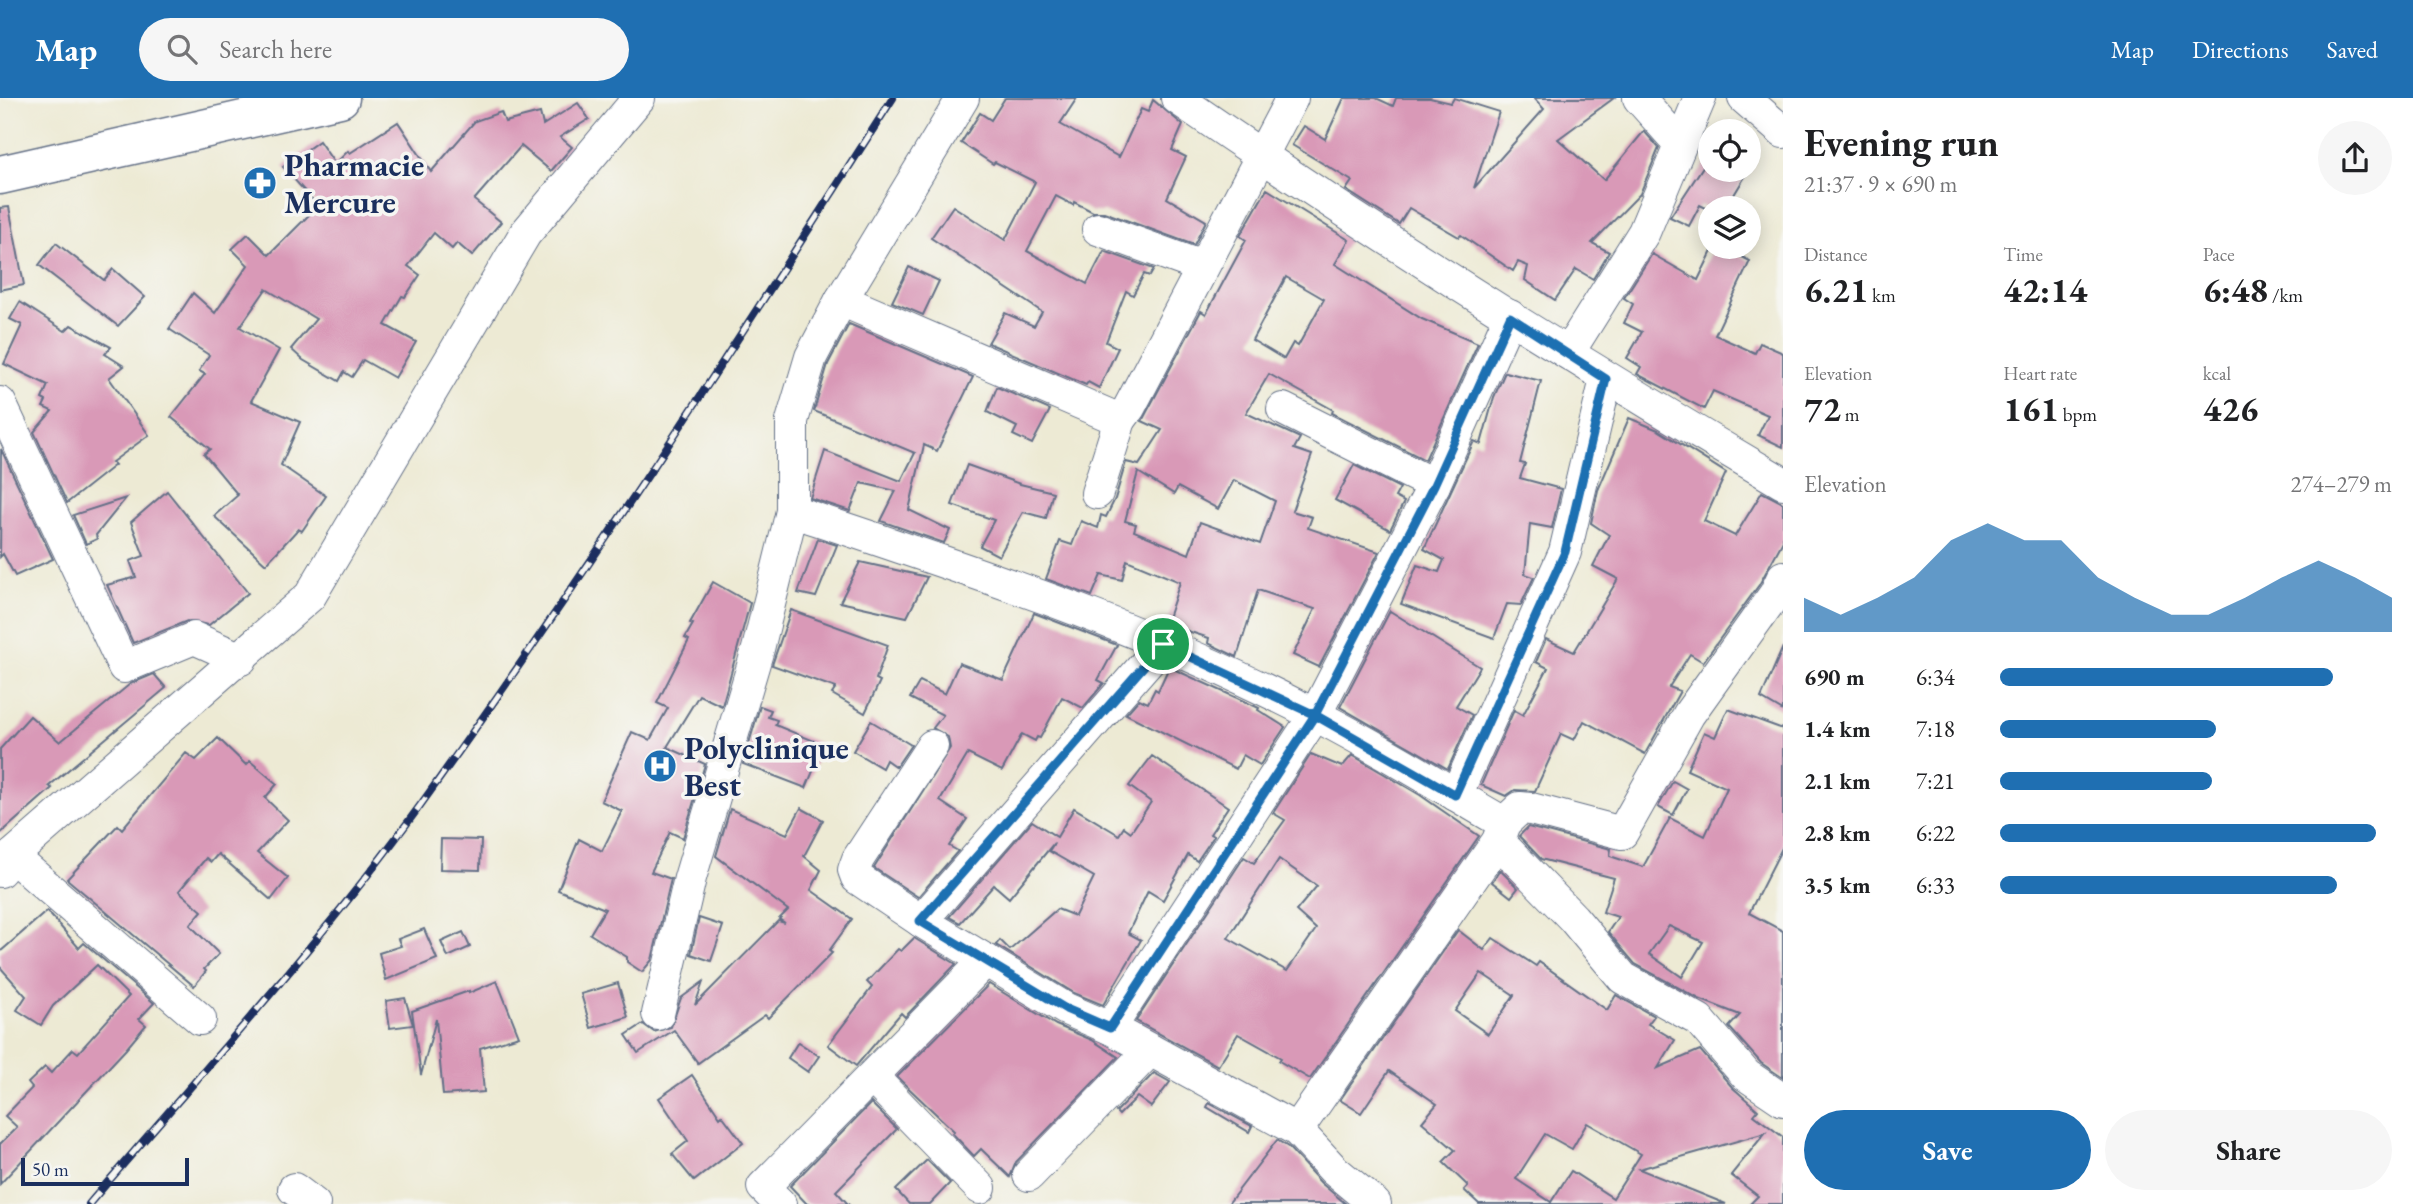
<!DOCTYPE html>
<html lang="en">
<head>
<meta charset="utf-8">
<style>
  :root { --surface:#fff; --page:#f6f6f6; --text:#202124; --muted:#757577; --accent:#1f6fb2 }
  body { margin:0; font-family:"EB Garamond",serif; background:var(--page); color:var(--text); height:100vh; display:flex; flex-direction:column; font-size:26px; white-space:nowrap }
  * { box-sizing:border-box; margin:0 }
  p { font-size:23px; color:var(--muted) }
  .icon { flex:none; width:38px; height:38px; fill:none; stroke:currentColor; stroke-width:2; stroke-linecap:round; stroke-linejoin:round }
  .map { position:relative; flex:1; overflow:hidden }
  .details { display:flex; flex-direction:column; background:var(--surface); width:630px }
  .details>* { flex:none }
  .buttons { position:absolute; left:1698px; top:21px; display:grid; gap:14px }
  .buttons a { display:grid; place-items:center; width:63px; height:63px; border-radius:50%; background:var(--surface); box-shadow:0 4px 18px #0003; font-size:35px }
  .scale { position:absolute; left:21px; bottom:18px; width:168px; box-sizing:border-box; padding-left:7px; border:4px solid #1b2f5e; border-top:0; font-size:19px; line-height:24px; white-space:nowrap; color:#1b2f5e; -webkit-text-stroke:5px #f6f6f2; paint-order:stroke }
  .pin { position:absolute; display:grid; place-items:center; width:60px; height:60px; color:#fff; margin:-30px; border:4px solid #fff; border-radius:50%; box-shadow:0 2px 7px #0007 }
  .round { display:grid; place-items:center; flex:none; width:74px; height:74px; border-radius:37px; background:var(--page) }
  .head { display:flex; align-items:center; justify-content:space-between; height:119px; padding:0 21px }
  h1 { font-size:38px; font-weight:700; line-height:52px }
  .figures { display:grid; grid-template-columns:repeat(3,1fr); gap:10px; height:119px; padding:7px 21px }
  .figures div { display:grid; align-content:center }
  .figures b { font-size:35px; font-weight:700 }
  .figures small { font-size:19px; font-weight:400 }
  .figures p { font-size:19px }
  .chart { height:196px; padding:14px 21px }
  .chart p { display:flex; justify-content:space-between }
  .chart svg { width:100%; height:126px; margin-top:7px; fill:var(--accent); opacity:.7 }
  .button { display:flex; gap:14px; margin-top:auto; padding:14px 21px }
  .button a { flex:1; height:80px; border-radius:42px; background:var(--accent); color:#fff; font-size:28px; font-weight:700; line-height:80px; text-align:center }
  .button a+a { background:var(--page); color:var(--text) }
  ul { padding:0 21px; list-style:none; font-size:23px }
  li { display:grid; grid-template-columns:112px 84px 1fr; align-items:center; height:52px }
  li i { height:18px; border-radius:9px; background:var(--accent) }
  header { display:flex; align-items:center; gap:42px; box-sizing:border-box; height:98px; padding:0 35px; background:var(--accent); color:#fff }
  header strong { font-size:33px }
  nav { display:flex; gap:38px; margin-inline-start:auto; font-size:24px }
  .search { width:490px; height:63px; background:var(--page); display:flex; align-items:center; gap:18px; box-sizing:border-box; padding:0 24px; border-radius:38px; color:var(--muted); font-size:26px }
  main { display:flex; flex:1; min-height:0 }
  .map>svg:first-child { display:block }
  .building { fill:#d999b7; fill-rule:evenodd }
  .lines { fill:none; stroke-linecap:round; stroke-linejoin:round }
  .minor-casing { stroke:#647087; stroke-width:34 }
  .major-casing { stroke:#647087; stroke-width:41 }
  .minor { stroke:#fff; stroke-width:32 }
  .major { stroke:#fff; stroke-width:38 }
  .rail-casing { stroke:#1b2f5e; stroke-width:8 }
  .rail { stroke:#f6f6f2; stroke-width:5; stroke-dasharray:16; stroke-linecap:butt }
  .route-casing { stroke:#fff; stroke-width:14 }
  .route { stroke:#1f6fb2; stroke-width:9 }
  .labels { text-anchor:middle; dominant-baseline:central; stroke-width:7; stroke-linejoin:round; paint-order:stroke }
  .poi-label { font-size:32px; font-weight:bold; fill:#1b2f5e; stroke:#f6f6f2; text-anchor:start }
</style>
</head>
<body>
<header>
<strong>Map</strong>
<div class="search"><svg class="icon" aria-label="search" viewBox="0 0 24 24"><circle cx="10" cy="10" r="6"/><path d="M15 15l6 6"/></svg>Search here</div>
<nav><a>Map</a><a>Directions</a><a>Saved</a></nav>
</header>
<main>
<div class="map">
<svg width="1783" height="1106" viewBox="0 0 1783 1106">
  <rect width="100%" height="100%" fill="#f6f6f2"/>
  <filter id="ink" filterUnits="userSpaceOnUse"><feTurbulence type="fractalNoise" baseFrequency=".0143" numOctaves="2"/><feDisplacementMap in="SourceGraphic" scale="14" xChannelSelector="R" yChannelSelector="G"/><feConvolveMatrix kernelMatrix="1 2 1 2 8 2 1 2 1" color-interpolation-filters="sRGB"/></filter>
  <filter id="wash" filterUnits="userSpaceOnUse"><feTurbulence type="fractalNoise" baseFrequency=".00686" numOctaves="4" result="noise"/><feDisplacementMap in="SourceGraphic" scale="28" xChannelSelector="R" yChannelSelector="G"/><feGaussianBlur stdDeviation="1.57" result="paint"/><feColorMatrix in="noise" values="0 0 0 0 0 0 0 0 0 0 0 0 0 0 0 0 0 1.4 0 .05"/><feComposite in="paint" operator="in"/></filter>
  <g filter="url(#wash)">
    <rect width="100%" height="100%" fill="#edead4"/>
    <g id="blocks">
      <g class="building">
        <path d="M1005 0H1077L1060 26 1119 59 1141 11 1148 14 1153 2 1183 27 1172 52 1186 59 1167 100 1206 123 1194 147 1104 114H1093L1074 104 1073 107 1056 98 1027 153 1087 186 1104 153 1154 171 1150 178 1144 176 1133 197 1126 193 1106 244 1118 250 1099 290 1088 284 1086 287 988 245 1005 215 1034 228 1042 214 931 140 953 108 1005 142 1035 84 995 64 993 66 961 45 980 15 991 22Z"/>
        <path d="M1344 0H1376L1393 8 1396 0H1430L1451 5 1454 0 1499 14 1474 90 1544 11 1534 0H1614L1558 41 1604 82 1644 33 1659 50 1640 96 1592 145 1609 154 1593 181 1576 171 1555 202 1525 182 1528 168 1518 164 1513 173 1461 137 1459 139 1409 110 1399 126 1346 92 1352 83 1292 47 1304 28 1325 41Z"/>
        <path d="M578 5 589 21 560 39 572 49 551 73 521 48 474 102 501 124 472 158 457 145 452 151 434 135 408 168 420 177 405 199 402 198 385 227 416 244 395 280 363 262 352 279 344 274 339 283 303 262 291 251 316 221 266 191 240 229 279 252 251 303 300 324 281 367 326 398 302 433 298 431 266 466 214 418 238 397 204 356 210 351 171 319 205 276 199 273 209 257 169 231 193 195 215 215 248 167 232 151 248 136 269 157 318 108 283 69 319 43 335 66 348 53 350 55 398 24 431 74 475 23 501 14 505 24 540 15 543 27Z"/>
        <path d="M1708 61 1710 72H1749L1726 110H1706L1700 107 1689 128 1670 119Z"/>
        <path d="M1267 91 1349 142 1335 166 1422 221 1478 245 1425 362 1332 315 1333 312 1269 276 1246 315 1300 340 1294 351 1312 357 1292 413 1312 419 1308 430 1379 454 1319 569 1293 557 1315 511 1258 492 1237 559 1208 545 1209 540 1166 526 1180 484 1127 462 1122 482 1101 477 1092 498 1046 481 1060 443 1072 447 1081 423 1098 430 1101 417 1106 419 1115 401 1126 364 1139 367 1162 332 1142 323 1201 213 1206 216 1246 142 1240 138ZM1286 179 1324 201 1298 248 1293 245 1284 261 1252 242ZM1138 374 1174 396 1178 389 1218 411 1234 382 1275 403 1260 446 1200 424 1189 456 1134 433 1136 426 1125 423Z"/>
        <path d="M9 109 24 187 0 192V110Z"/>
        <path d="M56 145 104 182 113 171 145 199 118 228 39 167Z"/>
        <path d="M1714 149H1722L1750 163 1715 237 1755 255 1760 245 1783 255V349L1758 337 1768 317 1713 293 1704 311 1637 276 1641 269 1627 260 1642 234 1624 225 1633 206 1624 200 1652 156 1698 182Z"/>
        <path d="M909 169 939 183 923 217 892 204Z"/>
        <path d="M20 204 65 233 71 227 111 249 105 256 124 268 109 280 149 337 112 364 115 367 67 405 34 334 52 313 43 309 46 303 42 301 48 287 4 266 22 227 10 221Z"/>
        <path d="M849 226 973 279 937 353 924 347 909 412 950 432 944 445 881 423 896 393 861 385 850 413 810 400 825 353 901 383 915 355 814 313 828 266Z"/>
        <path d="M1505 274 1541 283 1520 365 1525 366 1520 380 1561 391 1552 430 1530 426 1525 476 1534 479 1521 507 1507 506 1494 540 1401 506 1417 467 1439 474 1444 462 1424 451 1474 343 1481 346 1494 299Z"/>
        <path d="M997 289 1050 312 1032 346 1013 337 1017 329 987 314Z"/>
        <path d="M1629 320 1658 332 1726 375 1704 423 1735 438 1762 394 1783 405V443L1759 487 1703 564 1690 556 1669 589 1680 593 1645 656 1584 623 1574 642 1561 636 1535 693 1515 692 1506 698 1481 687 1514 612 1523 617 1548 570 1536 564 1546 541 1574 554 1618 481 1593 468 1609 437 1591 425 1598 392Z"/>
        <path d="M1 351 53 461 15 478 3 456 0 459Z"/>
        <path d="M967 367 1020 386 1053 394 1046 420 1023 414 999 458 980 448 994 422 952 407Z"/>
        <path d="M1354 367 1400 390 1395 399 1404 404 1390 432 1335 402Z"/>
        <path d="M167 393 248 495 209 527 187 523 133 545 107 487 136 479 130 463 144 458 131 424Z"/>
        <path d="M126 400 96 437 97 441 86 446 73 417Z"/>
        <path d="M818 441 837 447 816 499 798 495Z"/>
        <path d="M860 464 927 479 907 519 840 504Z"/>
        <path d="M713 484 750 505 722 608 699 597 667 649 705 666 683 740 670 734 651 774 671 781 652 862 642 874 627 864V859L590 836 605 811 558 792 579 741 602 753 622 713 601 703 632 634 650 642 668 610 657 605 689 542 685 540 693 526 690 525Z"/>
        <path d="M791 512 888 547 876 581 880 583 865 615 832 596 836 590 772 567Z"/>
        <path d="M1390 513 1480 569 1456 608 1472 617 1448 671 1340 609Z"/>
        <path d="M1034 515 1117 547 1098 582 1104 585 1083 610 1062 599 1040 640 1037 639 1035 643 1022 636 1002 673 968 656 940 703 967 721 949 748 958 753 918 799 874 770 950 650 948 639 933 630 943 617 910 600 920 583 945 596 959 565 1003 582Z"/>
        <path d="M1783 549V613L1761 600Z"/>
        <path d="M1169 569 1259 610 1258 612 1285 629 1260 667 1243 657 1236 671 1126 616 1139 601 1148 605 1155 591 1158 593Z"/>
        <path d="M154 576 166 590 49 688 52 690 0 736V651L30 618 60 644 130 586Z"/>
        <path d="M760 608 771 612 768 619 777 622 775 627 824 647 806 690 743 666Z"/>
        <path d="M1728 611 1783 631V748L1749 815 1783 833V980L1761 965 1729 929 1740 917 1699 901 1635 866 1608 834 1618 819 1603 814 1614 780 1541 761 1519 738 1528 729 1611 751 1610 758 1643 769 1670 720 1705 738 1727 690 1687 672 1704 634 1715 639ZM1669 828 1703 844 1682 879 1649 856Z"/>
        <path d="M871 623 911 647 896 669 886 662 882 670 853 653Z"/>
        <path d="M218 640 246 667 250 663 277 686 265 700 288 722 257 755 288 780 271 802 218 756 211 764 206 760 179 793 202 813 190 827 219 856 204 871 206 873 194 888 67 781 118 727 122 731 186 655 196 662Z"/>
        <path d="M1311 656 1342 669 1352 657 1420 697 1479 738 1310 981 1279 963 1281 960 1238 936 1218 968 1136 923 1244 759 1254 765 1285 722 1273 715ZM1279 761 1317 788 1296 813 1316 831 1287 873 1228 840Z"/>
        <path d="M1152 658 1228 709 1210 736 1214 738 1197 763 1188 757 1163 802 1148 793 1128 835 1141 842 1103 907 1074 895 996 847 1000 842 1010 852 1057 811 1075 818 1094 779 1049 753 1054 745 1009 800 994 787 960 825 949 819 1032 723 1057 739 1074 710 1119 737 1124 729 1131 734 1151 704 1129 688Z"/>
        <path d="M1673 683 1687 691 1673 717 1658 709Z"/>
        <path d="M801 710 823 722 804 758 821 772 811 792 852 821 829 853 832 855 768 920 765 917 698 965 674 932 638 955 626 937 643 926 654 934 671 929 681 900 703 884 695 907 778 823 785 825 779 821 788 812 716 758 730 711 787 736Z"/>
        <path d="M441 741 481 742 480 772 440 771Z"/>
        <path d="M1500 772 1518 790 1511 799 1492 784Z"/>
        <path d="M47 813 79 850 84 845 154 905 139 921 146 927 126 951 0 1086V1046L17 1029 5 1018 32 990 28 985 45 969 51 975 73 951 78 955 129 898 97 867 53 908 41 927 17 912 26 898 0 869V854Z"/>
        <path d="M699 820 723 828 711 863 691 856Z"/>
        <path d="M424 831 437 861 386 882 379 855 401 848 398 841Z"/>
        <path d="M1458 832 1484 852 1493 840 1536 868 1539 864 1607 912 1616 897 1654 918 1648 926 1675 942 1658 970 1700 952 1732 989 1758 1012 1754 1017 1783 1039V1106H1750L1758 1098 1731 1077 1765 1035 1639 1071 1726 1106H1479L1464 1092 1468 1088 1443 1064 1455 1052 1422 1024 1437 1006 1389 973 1361 1015 1340 1002ZM1481 875 1514 897 1488 936 1455 913ZM1587 1025 1641 1056 1613 1100 1571 1073 1551 1104 1516 1081 1545 1036 1572 1051Z"/>
        <path d="M463 834 470 849 448 859 441 844Z"/>
        <path d="M914 840 956 866 905 919 901 915 856 968 828 947 872 889 867 884 898 851 901 853Z"/>
        <path d="M497 883 519 938 480 950 484 994 443 997 436 921 421 977 412 913 469 893V895Z"/>
        <path d="M618 885 628 919 591 930 581 896Z"/>
        <path d="M989 886 1056 927 1092 942 1118 959 1016 1064 1010 1079 981 1051 974 1058 952 1035 954 1033 897 979Z"/>
        <path d="M405 900 413 927 390 930 386 903Z"/>
        <path d="M798 944 819 958 808 974 788 960Z"/>
        <path d="M1154 975 1170 984 1151 1009 1137 999 1119 1017 1116 1014Z"/>
        <path d="M692 977 720 1019 722 1017 743 1045 694 1083 672 1056 688 1043 659 1000Z"/>
        <path d="M871 1005 897 1031 836 1093 848 1106H807L790 1088Z"/>
        <path d="M1209 1005 1252 1028 1249 1034 1207 1009Z"/>
        <path d="M1277 1042 1288 1049 1321 1085 1346 1106H1228Z"/>
        <path d="M927 1062 950 1085 930 1106H909L896 1092Z"/>
      </g>
    </g>
  </g>
  <g filter="url(#ink)">
    <use href="#blocks" fill-opacity="0" stroke="#647087" stroke-width="2"/>
    <g class="lines">
      <defs>
        <g id="minor">
          <path d="M1177 0C1374 136 1577 264 1783 385"/>
          <path d="M1639 0 1679 45"/>
          <path d="M1744 0 1783 34"/>
          <path d="M1098 131 1202 169"/>
          <path d="M841 202 1120 322 1129 310 1292 0"/>
          <path d="M1568 255 1644 134 1700 0"/>
          <path d="M0 305 124 569 194 540 241 561"/>
          <path d="M1283 311 1434 387"/>
          <path d="M1097 395 1120 322"/>
          <path d="M792 413C969 472 1149 530 1315 617 1380 650 1441 689 1504 725L1498 743 1297 1032"/>
          <path d="M932 648 858 761 854 772 857 780 921 823 1066 911 1110 930 1297 1032 1334 1072 1375 1106"/>
          <path d="M1456 697 1565 454 1606 281"/>
          <path d="M1504 725 1520 710 1531 711 1622 735 1689 616 1775 496 1783 479"/>
          <path d="M1498 743 1573 820 1623 880 1699 922 1746 977 1783 1002"/>
          <path d="M12 758 200 921"/>
          <path d="M0 773 12 758 310 498 525 136 639 0"/>
          <path d="M921 823 1163 546"/>
          <path d="M658 916 690 780 758 551 792 413V323L811 259 841 202 963 0"/>
          <path d="M1110 930 1315 617 1434 387 1510 218"/>
          <path d="M873 980 980 1090"/>
          <path d="M1029 1077 1150 952"/>
          <path d="M294 1091 314 1106"/>
          <path d="M780 1106 763 1089 986 862"/>
        </g>
        <path id="major" d="M0 77 340 0"/>
      </defs>
      <use href="#minor" class="minor-casing"/>
      <use href="#major" class="major-casing"/>
      <use href="#minor" class="minor"/>
      <use href="#major" class="major"/>
      <defs>
        <path id="rail" d="M89 1106C200 976 318 848 419 709 585 479 740 239 893 0"/>
      </defs>
      <use href="#rail" class="rail-casing"/>
      <use href="#rail" class="rail"/>
    </g>
  </g>
  <g class="lines" filter="url(#ink)">
    <defs>
      <path id="route" d="M1163 546 920 823 1066 911 1110 930 1315 617 1455 697 1565 454 1606 281 1510 219 1434 387 1315 617 1163 546"/>
    </defs>
    <use href="#route" class="route-casing"/>
    <use href="#route" class="route"/>
  </g>
  <defs>
    <symbol id="pharmacy-disc" viewBox="-11 -11 22 22"><circle r="9.5" fill="#1f6fb2" stroke="#f6f6f2"/><path d="M-2-6h4v4h4v4h-4v4h-4v-4h-4v-4h4Z" fill="#fff"/></symbol>
    <symbol id="hospital-disc" viewBox="-11 -11 22 22"><circle r="9.5" fill="#1f6fb2" stroke="#f6f6f2"/><path d="M-5-5h3v3.5h4V-5h3V5h-3V1.5h-4V5h-3Z" fill="#fff"/></symbol>
  </defs>
  <g fill-rule="evenodd">
    <use href="#pharmacy-disc" x="241" y="66" width="38" height="38"/>
    <use href="#hospital-disc" x="641" y="649" width="38" height="38"/>
  </g>
  <g class="labels">
    <g class="poi-label">
      <text x="284" y="67">Pharmacie<tspan x="284" dy="37">Mercure</tspan></text>
      <text x="684" y="650">Polyclinique<tspan x="684" dy="37">Best</tspan></text>
    </g>
  </g>
</svg>
<div class="buttons">
<a><svg class="icon" aria-label="locate" viewBox="0 0 24 24"><circle cx="12" cy="12" r="6"/><path d="M12 2v4M12 18v4M2 12h4M18 12h4"/></svg></a>
<a><svg class="icon" aria-label="layers" viewBox="0 0 24 24"><path d="M12 4l9 5-9 5-9-5zM3 14l9 5 9-5"/></svg></a>
</div>
<div class="scale">50 m</div>
<div class="pin" style="left:1163px;top:546px;background:#1e9e55"><svg class="icon" aria-label="arrive" viewBox="0 0 24 24"><path d="M6 21V4h12l-3 4 3 4H6"/></svg></div>
</div>
<section class="details">
<div class="head"><div><h1>Evening run</h1><p>21:37 · 9 × 690 m</p></div><a class="round"><svg class="icon" aria-label="share" viewBox="0 0 24 24"><path d="M12 15V3M7 8l5-5 5 5M5 13v7h14v-7"/></svg></a></div>
<div class="figures">
<div><p>Distance</p><b>6.21<small> km</small></b></div>
<div><p>Time</p><b>42:14</b></div>
<div><p>Pace</p><b>6:48<small> /km</small></b></div>
</div>
<div class="figures">
<div><p>Elevation</p><b>72<small> m</small></b></div>
<div><p>Heart rate</p><b>161<small> bpm</small></b></div>
<div><p>kcal</p><b>426</b></div>
</div>
<div class="chart"><p><span>Elevation</span>274–279 m</p>
<svg viewBox="0 0 160 44" preserveAspectRatio="none"><path d="M0 44V32L10 38L20 32L30 25L40 12L50 6L60 12L70 12L80 25L90 32L100 38L110 38L120 32L130 25L140 19L150 25L160 32V44z"/></svg>
</div>
<ul>
<li><b>690 m</b>6:34<i style="width:85%"></i></li>
<li><b>1.4 km</b>7:18<i style="width:55%"></i></li>
<li><b>2.1 km</b>7:21<i style="width:54%"></i></li>
<li><b>2.8 km</b>6:22<i style="width:96%"></i></li>
<li><b>3.5 km</b>6:33<i style="width:86%"></i></li>
</ul>
<div class="button"><a>Save</a><a>Share</a></div>
</section>
</main>
</body>
</html>
